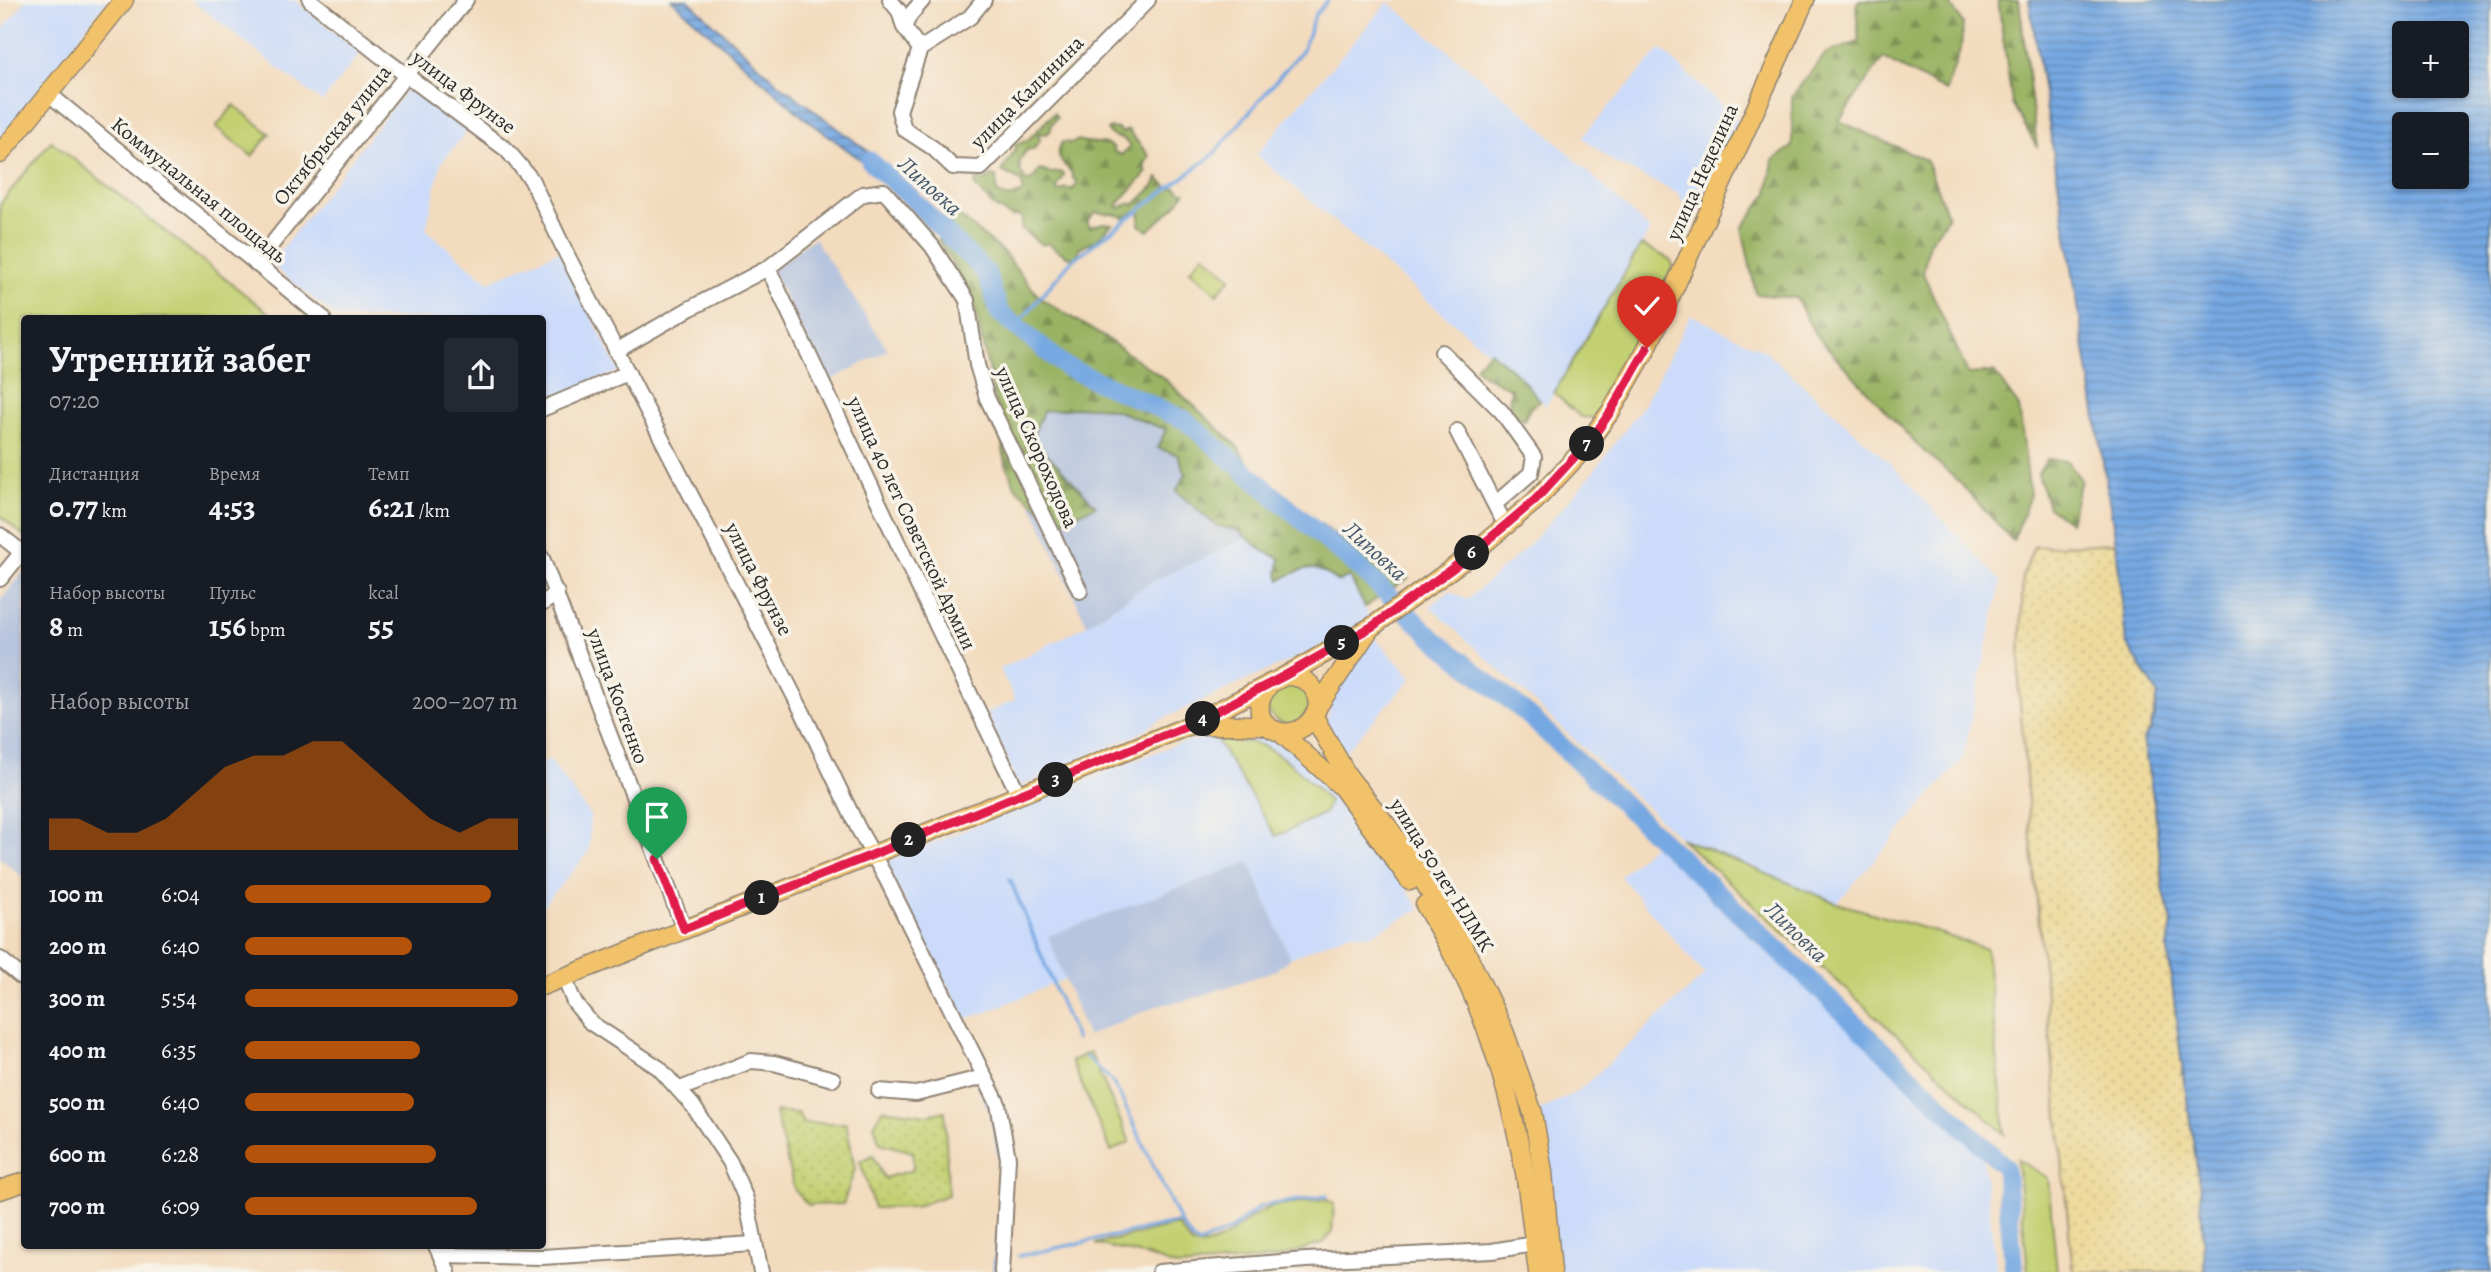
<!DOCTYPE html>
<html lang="ru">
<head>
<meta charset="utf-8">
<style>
  :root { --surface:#171b24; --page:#242831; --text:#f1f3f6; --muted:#9ea1a6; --accent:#b45309 }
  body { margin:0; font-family:Alegreya,serif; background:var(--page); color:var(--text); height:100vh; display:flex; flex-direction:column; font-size:26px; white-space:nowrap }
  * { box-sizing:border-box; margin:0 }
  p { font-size:23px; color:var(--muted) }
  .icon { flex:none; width:38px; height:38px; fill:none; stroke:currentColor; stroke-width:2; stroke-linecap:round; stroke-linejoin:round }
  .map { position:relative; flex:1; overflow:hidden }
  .side { position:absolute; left:21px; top:315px; width:525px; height:934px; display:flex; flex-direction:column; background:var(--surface); border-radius:7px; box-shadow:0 2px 5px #0004 }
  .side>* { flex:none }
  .tools { position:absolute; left:2392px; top:21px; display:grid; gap:14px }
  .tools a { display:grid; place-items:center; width:77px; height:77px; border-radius:7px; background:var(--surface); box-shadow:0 2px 5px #0004; font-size:35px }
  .pin { position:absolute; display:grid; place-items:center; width:60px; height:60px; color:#fff; margin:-72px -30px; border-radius:50% 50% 50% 0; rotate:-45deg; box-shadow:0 0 7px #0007 }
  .pin .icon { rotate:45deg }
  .km { position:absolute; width:35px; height:35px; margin:-18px; border-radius:50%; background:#222; color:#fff; font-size:19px; line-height:35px; text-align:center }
  .round { display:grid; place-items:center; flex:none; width:74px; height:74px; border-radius:7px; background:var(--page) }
  .summary { display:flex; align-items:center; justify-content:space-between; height:119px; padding:0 28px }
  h1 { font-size:38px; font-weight:700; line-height:52px }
  .figures { display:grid; grid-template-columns:repeat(3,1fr); gap:10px; height:119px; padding:7px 28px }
  .figures div { display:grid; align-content:center }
  .figures b { font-size:30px; font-weight:700 }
  .figures small { font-size:19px; font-weight:400 }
  .figures p { font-size:19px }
  .chart { height:196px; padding:14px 28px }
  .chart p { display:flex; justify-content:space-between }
  .chart svg { width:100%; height:126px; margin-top:7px; fill:var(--accent); opacity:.7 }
  ul { padding:0 28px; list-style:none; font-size:23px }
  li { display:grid; grid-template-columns:112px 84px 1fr; align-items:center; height:52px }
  li i { height:18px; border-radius:9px; background:var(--accent) }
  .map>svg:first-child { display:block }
  .built { fill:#cbdbf9 }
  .industrial { fill:#b7c5de }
  .green { fill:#c3d072; stroke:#777e4e; stroke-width:2 }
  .forest { fill:url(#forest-firs); stroke:#626e48; stroke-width:2 }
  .sand { fill:url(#sand-dots); stroke:#8c8264; stroke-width:2 }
  .garden { fill:url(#garden-dots); stroke:#777e4e; stroke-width:2 }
  .water { fill:url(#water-rules); stroke:#506a86; stroke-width:2; fill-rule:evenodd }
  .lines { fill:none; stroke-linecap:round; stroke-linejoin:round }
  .stream { stroke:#76a8e2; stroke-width:3.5 }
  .river { stroke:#76a8e2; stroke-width:19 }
  .minor-casing { stroke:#8f8374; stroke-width:18 }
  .major-casing { stroke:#8f8374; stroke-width:21 }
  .minor { stroke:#fff; stroke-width:14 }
  .major { stroke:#f2c26a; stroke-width:18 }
  .route-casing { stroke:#fff; stroke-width:14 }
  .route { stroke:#e11d48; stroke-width:9 }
  .labels { text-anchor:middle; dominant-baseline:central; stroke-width:7; stroke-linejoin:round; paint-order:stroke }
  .street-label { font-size:21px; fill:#2b2b2b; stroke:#f7f3e8 }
  .water-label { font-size:23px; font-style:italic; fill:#45576b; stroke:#f7f3e8 }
</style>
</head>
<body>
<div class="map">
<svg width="2491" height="1272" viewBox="0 0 2491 1272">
  <defs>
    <pattern id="forest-firs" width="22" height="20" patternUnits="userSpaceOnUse" patternTransform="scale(1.75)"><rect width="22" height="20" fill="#9ab264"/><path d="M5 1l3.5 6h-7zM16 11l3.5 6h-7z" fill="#7e9153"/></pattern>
    <pattern id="sand-dots" width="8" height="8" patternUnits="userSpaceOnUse" patternTransform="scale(1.75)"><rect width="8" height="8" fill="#eeda9e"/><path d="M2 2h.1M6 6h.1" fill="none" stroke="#cb8" stroke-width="1.8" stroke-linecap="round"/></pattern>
    <pattern id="garden-dots" width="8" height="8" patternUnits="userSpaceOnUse" patternTransform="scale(1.75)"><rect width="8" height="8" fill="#c3d072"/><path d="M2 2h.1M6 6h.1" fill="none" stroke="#a8b363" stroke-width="1.8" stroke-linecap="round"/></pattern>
    <pattern id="water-rules" width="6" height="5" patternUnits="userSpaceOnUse" patternTransform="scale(1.75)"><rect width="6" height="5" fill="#76a8e2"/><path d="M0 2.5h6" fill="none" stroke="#6189b7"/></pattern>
  </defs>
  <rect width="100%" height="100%" fill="#f7f3e8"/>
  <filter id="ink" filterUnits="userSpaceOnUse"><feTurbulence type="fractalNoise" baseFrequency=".0143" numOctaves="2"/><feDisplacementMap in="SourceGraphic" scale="14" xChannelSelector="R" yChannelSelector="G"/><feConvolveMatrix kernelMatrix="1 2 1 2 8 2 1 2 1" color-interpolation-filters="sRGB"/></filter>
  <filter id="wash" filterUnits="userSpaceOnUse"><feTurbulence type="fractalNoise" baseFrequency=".00686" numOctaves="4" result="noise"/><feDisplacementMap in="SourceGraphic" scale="28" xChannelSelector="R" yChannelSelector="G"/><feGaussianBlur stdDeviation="1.57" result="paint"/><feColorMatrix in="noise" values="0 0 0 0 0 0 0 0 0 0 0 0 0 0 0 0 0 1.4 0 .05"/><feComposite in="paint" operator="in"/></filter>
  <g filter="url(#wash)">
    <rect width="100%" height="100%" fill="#f3dbbe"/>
    <g class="built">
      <path d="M26 0H107L0 140V26L4 28Z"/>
      <path d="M191 0H294L361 53 322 102Z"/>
      <path d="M1388 2 1532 119 1650 230 1546 406 1487 351 1256 155Z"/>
      <path d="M1661 49 1738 121 1702 205 1682 200 1677 193 1615 163 1582 137Z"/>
      <path d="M405 91 414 92 468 130 441 163 426 230 489 282 559 251 619 371 543 406 542 318H337L270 264Z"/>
      <path d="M1691 315 1765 351 1890 463 2001 582 1963 758 1837 903 1680 838 1430 606 1450 591 1467 600 1528 546 1587 480 1643 406Z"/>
      <path d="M1258 533 1346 573 1369 617 1332 641 1156 722 1140 733 1019 787 986 713 1015 700 1000 669 1087 625 1151 582Z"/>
      <path d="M1375 638 1412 678 1340 757 1326 727 1332 699 1356 658Z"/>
      <path d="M1237 730 1264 733 1282 741 1314 767 1346 804 1345 810 1374 852 1383 856 1420 909 1370 935 1350 933 1290 958 1249 862 1049 936 1065 979 987 1012 965 1019 888 870 889 861 1171 746Z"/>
      <path d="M549 759 590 815 589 852 543 906 542 765Z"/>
      <path d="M1653 845 1975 1148 1983 1158 1997 1272H1558L1539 1111 1578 1091 1705 975 1620 876Z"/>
    </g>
    <g class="industrial">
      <path d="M814 238 888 350 826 383 772 270Z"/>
      <path d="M1077 380 1171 423 1258 533 1151 582 1087 625 997 428Z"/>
      <path d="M24 571V878L0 858V601Z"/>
      <path d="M1249 862 1290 958 1276 970 1186 1001 1159 1005 1087 1036 1048 936Z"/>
    </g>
    <g class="green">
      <path d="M234 105 270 134 252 156 216 127Z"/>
      <path d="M51 141 275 318H24V536L0 516V204Z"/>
      <path d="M1641 245 1670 259 1673 265 1631 363 1595 418 1581 417 1554 393Z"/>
      <path d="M1204 254 1231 278 1217 294 1190 270Z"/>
      <path d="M1298 681 1314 704 1295 726C1274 723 1260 712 1271 690Z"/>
      <path d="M1216 739C1228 740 1243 740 1255 743 1284 752 1308 780 1329 801L1325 813 1276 836Z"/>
      <path d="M1680 838 1837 903 1930 930 1986 949 2005 1134Z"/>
      <path d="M1090 1052 1130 1142 1111 1151 1071 1061Z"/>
      <path d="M2017 1159 2048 1178 2057 1272H2028Z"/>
      <path d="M1326 1200 1334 1203 1332 1233 1323 1243 1278 1258 1178 1267 1151 1257 1096 1244 1178 1225 1192 1245C1224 1251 1243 1216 1271 1207 1287 1202 1308 1202 1326 1200Z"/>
    </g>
    <g class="forest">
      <path d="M1859 0H1947L1963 23 1961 47 1946 91 1883 58 1839 121 1926 160 1948 217 1929 243 1923 273 1968 374 1994 372 2019 407 2030 495 2013 541 1959 482 1914 442 1815 334 1796 298 1756 294 1742 228 1768 193 1773 160 1792 147V96L1826 53 1859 42 1856 5Z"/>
      <path d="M1998 0H2019L2037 147 2012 103Z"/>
      <path d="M1054 113 1057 118 1051 125V130L1047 134 1038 133 1040 140 1033 150 1028 149C1017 160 1017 168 1026 181L1032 180 1040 170 1050 173 1061 172 1064 175 1056 190 1058 192 1067 188 1071 190 1076 186 1077 182 1072 177V173C1062 163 1054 156 1062 142L1073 143 1078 140C1090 145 1104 140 1114 148L1113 151 1121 155 1129 148V145L1123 138C1116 138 1110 136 1107 130L1110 128 1118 129 1122 133 1128 130 1149 156 1144 166 1147 172C1138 184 1125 194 1117 206L1119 208 1130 203 1134 205 1155 185 1158 178 1169 188 1176 187 1183 193 1186 191 1175 206 1148 231 1139 225 1140 214 1136 211 1124 218C1114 211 1107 215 1096 212L1087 221 1090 227 1103 223 1112 224 1097 240 1080 247 1076 258 1067 256 1047 243 1042 245 1021 229 1022 218 1017 215 1012 217 993 206 975 186 976 181 981 179 986 181 991 176 996 177 997 192C1006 200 1015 199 1023 190L1021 181 1002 171 1016 148 1015 145 1028 140Z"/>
      <path d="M953 211 1003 252 1040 298 1104 337 1165 379 1238 447 1271 505 1280 509 1307 532 1321 524 1363 556 1408 578 1365 607 1349 576 1338 582C1314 562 1305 567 1280 580L1278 575 1280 558 1263 551 1238 530 1217 526 1176 491 1186 474 1178 455 1158 448 1166 429C1143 423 1118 407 1093 407 1077 407 1060 410 1043 411L1032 438 1096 506 1057 523 1016 488 1006 465 991 382 973 298 938 240Z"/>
      <path d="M1490 351 1519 376 1540 400 1530 408 1524 420 1508 412 1511 389 1484 376 1475 367Z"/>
      <path d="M2047 459 2067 461 2081 480 2070 522 2048 507 2038 474Z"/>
    </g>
    <path class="sand" d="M2116 543 2126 643 2158 694 2150 730 2143 739 2155 809 2163 888 2172 922 2168 949 2181 1058 2200 1188 2205 1272H2073L2032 850 2019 690 2023 575 2034 547Z"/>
    <g class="garden">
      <path d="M883 1109 928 1115 945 1111 948 1195 914 1207 874 1208 860 1161 873 1155 884 1178 913 1170V1152L880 1143 874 1125Z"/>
      <path d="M775 1112 798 1113 803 1123H846L855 1169 843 1204 808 1205 794 1189Z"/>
    </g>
    <g class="water">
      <path d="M672 0H688L778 83 894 171 888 180 802 116Z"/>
      <path d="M2029 0H2491V1272H2205L2200 1188 2181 1058 2168 949 2172 922 2163 888 2155 809 2143 739 2151 730 2158 694 2126 643 2116 543ZM2404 33H2457V86H2404ZM2404 124H2457V177H2404Z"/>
    </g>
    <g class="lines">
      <g class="stream">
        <path d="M1016 326 1071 261 1213 155 1303 49 1315 15 1328 0"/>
        <path d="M1010 879 1076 1040"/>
        <path d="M1086 1057 1111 1080 1120 1095 1180 1222 1193 1241 1199 1244 1230 1230 1261 1206 1327 1196"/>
        <path d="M978 1084 989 1106"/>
        <path d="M992 1116 1000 1156"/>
        <path d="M1019 1256 1180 1222"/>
        <path d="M994 1272 997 1238"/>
      </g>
      <path class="river" d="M870 161 908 195 986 273 1000 313 1066 367 1185 420 1366 574 1432 637 1528 715 1747 920 2005 1167 2014 1272"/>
    </g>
  </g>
  <g filter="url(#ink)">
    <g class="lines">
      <defs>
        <g id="minor">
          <path d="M310 0 382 57 507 150 531 179 565 251 803 713 858 828 886 878 998 1104 1008 1158 1002 1272"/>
          <path d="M890 0 899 11 904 27 920 49 899 111 904 129 933 148 953 167 981 168 1148 0"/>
          <path d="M904 27 910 15 923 0"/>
          <path d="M920 49 970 17 984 0"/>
          <path d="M49 94 323 318"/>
          <path d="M256 264 466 0"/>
          <path d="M768 268 938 628 1019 795"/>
          <path d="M616 351 689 309 768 268 863 194 884 191 932 246 967 300 977 365 987 398 1080 591"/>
          <path d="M1442 352 1502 412 1534 457 1531 473 1495 504"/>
          <path d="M542 409 628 373"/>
          <path d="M1457 431 1500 515 1507 525"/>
          <path d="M0 535 24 554"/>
          <path d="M542 558 684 929"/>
          <path d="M0 579 22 552"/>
          <path d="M542 604 557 593"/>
          <path d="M0 959 24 979"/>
          <path d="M564 977 574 1002 591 1023 659 1068 693 1106 730 1162 746 1199 761 1272"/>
          <path d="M680 1089 751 1061 774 1063 833 1079"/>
          <path d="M879 1091 916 1094 984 1077"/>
          <path d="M436 1246 448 1272"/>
          <path d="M441 1255 542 1257 754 1244"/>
          <path d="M1159 1272 1306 1260 1492 1251 1534 1244"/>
        </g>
        <g id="major">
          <path d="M0 154 124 0"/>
          <path d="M1285 676C1305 676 1317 685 1318 706"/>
          <path d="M1270 683C1266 689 1261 696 1260 703 1255 737 1306 746 1318 706L1369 630"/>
          <path d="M1314 717 1347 775 1392 832 1459 937 1504 1031 1533 1113 1543 1172 1552 1272"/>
          <path d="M1193 725H1267"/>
          <path d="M1280 732 1342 787 1410 881"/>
          <path d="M1425 905C1441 933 1458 961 1471 991 1499 1054 1516 1121 1528 1189"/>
          <path d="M542 986 855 862 1190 725 1285 676 1373 626 1468 557 1535 501 1580 453 1611 411 1647 348 1805 0"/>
          <path d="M1526 1178 1538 1272"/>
          <path d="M0 1190 24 1182"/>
        </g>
      </defs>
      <use href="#minor" class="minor-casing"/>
      <use href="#major" class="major-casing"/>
      <use href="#minor" class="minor"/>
      <use href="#major" class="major"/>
    </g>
  </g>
  <g class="lines" filter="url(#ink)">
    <defs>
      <path id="route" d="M657 859 684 929 872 855 1190 725 1284 676 1373 626 1468 557 1535 500 1593 437 1611 411 1647 348"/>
    </defs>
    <use href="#route" class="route-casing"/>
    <use href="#route" class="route"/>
  </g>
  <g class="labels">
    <g class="street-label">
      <text transform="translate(464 92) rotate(37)">улица Фрунзе</text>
      <text transform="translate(1027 92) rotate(-45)">улица Калинина</text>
      <text transform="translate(332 135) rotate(-51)">Октябрьская улица</text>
      <text transform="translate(1702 172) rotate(-66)">улица Неделина</text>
      <text transform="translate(199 190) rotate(39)">Коммунальная площадь</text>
      <text transform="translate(1037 447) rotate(66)">улица Скороходова</text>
      <text transform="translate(912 523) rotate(65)">улица 40 лет Советской Армии</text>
      <text transform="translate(759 579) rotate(63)">улица Фрунзе</text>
      <text transform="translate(618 696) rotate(70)">улица Костенко</text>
      <text transform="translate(1442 875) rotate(58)">улица 50 лет НЛМК</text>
    </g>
    <g class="water-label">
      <text transform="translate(930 186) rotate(42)">Липовка</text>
      <text transform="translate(1375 551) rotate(42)">Липовка</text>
      <text transform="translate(1796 932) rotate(44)">Липовка</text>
    </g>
  </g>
</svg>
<div class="tools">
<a>+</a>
<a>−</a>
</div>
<div class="pin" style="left:657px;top:859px;background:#1e9e55"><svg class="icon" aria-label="arrive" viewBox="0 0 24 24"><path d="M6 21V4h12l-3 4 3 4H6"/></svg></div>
<div class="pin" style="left:1647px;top:348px;background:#d93025"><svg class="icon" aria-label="check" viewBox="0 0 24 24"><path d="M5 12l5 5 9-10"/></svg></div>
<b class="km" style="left:762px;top:898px">1</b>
<b class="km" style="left:909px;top:840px">2</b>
<b class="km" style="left:1056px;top:780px">3</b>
<b class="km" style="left:1203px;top:719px">4</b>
<b class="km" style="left:1342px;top:643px">5</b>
<b class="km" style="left:1472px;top:553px">6</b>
<b class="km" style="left:1587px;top:444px">7</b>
<section class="side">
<div class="summary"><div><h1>Утренний забег</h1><p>07:20</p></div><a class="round"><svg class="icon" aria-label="share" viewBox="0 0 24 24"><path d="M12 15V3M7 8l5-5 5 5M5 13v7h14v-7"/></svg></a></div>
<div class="figures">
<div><p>Дистанция</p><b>0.77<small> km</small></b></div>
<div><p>Время</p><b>4:53</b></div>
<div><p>Темп</p><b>6:21<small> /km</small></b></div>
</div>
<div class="figures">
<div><p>Набор высоты</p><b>8<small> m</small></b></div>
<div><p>Пульс</p><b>156<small> bpm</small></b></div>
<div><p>kcal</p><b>55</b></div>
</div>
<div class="chart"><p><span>Набор высоты</span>200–207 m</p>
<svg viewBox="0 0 160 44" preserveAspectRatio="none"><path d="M0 44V33L10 33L20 38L30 38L40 33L50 24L60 15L70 11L80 11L90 6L100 6L110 15L120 24L130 33L140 38L150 33L160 33V44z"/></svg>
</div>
<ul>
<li><b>100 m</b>6:04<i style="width:90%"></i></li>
<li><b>200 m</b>6:40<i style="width:61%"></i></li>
<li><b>300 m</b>5:54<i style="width:100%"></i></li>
<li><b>400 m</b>6:35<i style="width:64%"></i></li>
<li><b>500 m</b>6:40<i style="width:62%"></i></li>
<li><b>600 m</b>6:28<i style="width:70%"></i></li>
<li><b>700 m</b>6:09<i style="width:85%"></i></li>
</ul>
</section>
</div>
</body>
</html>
